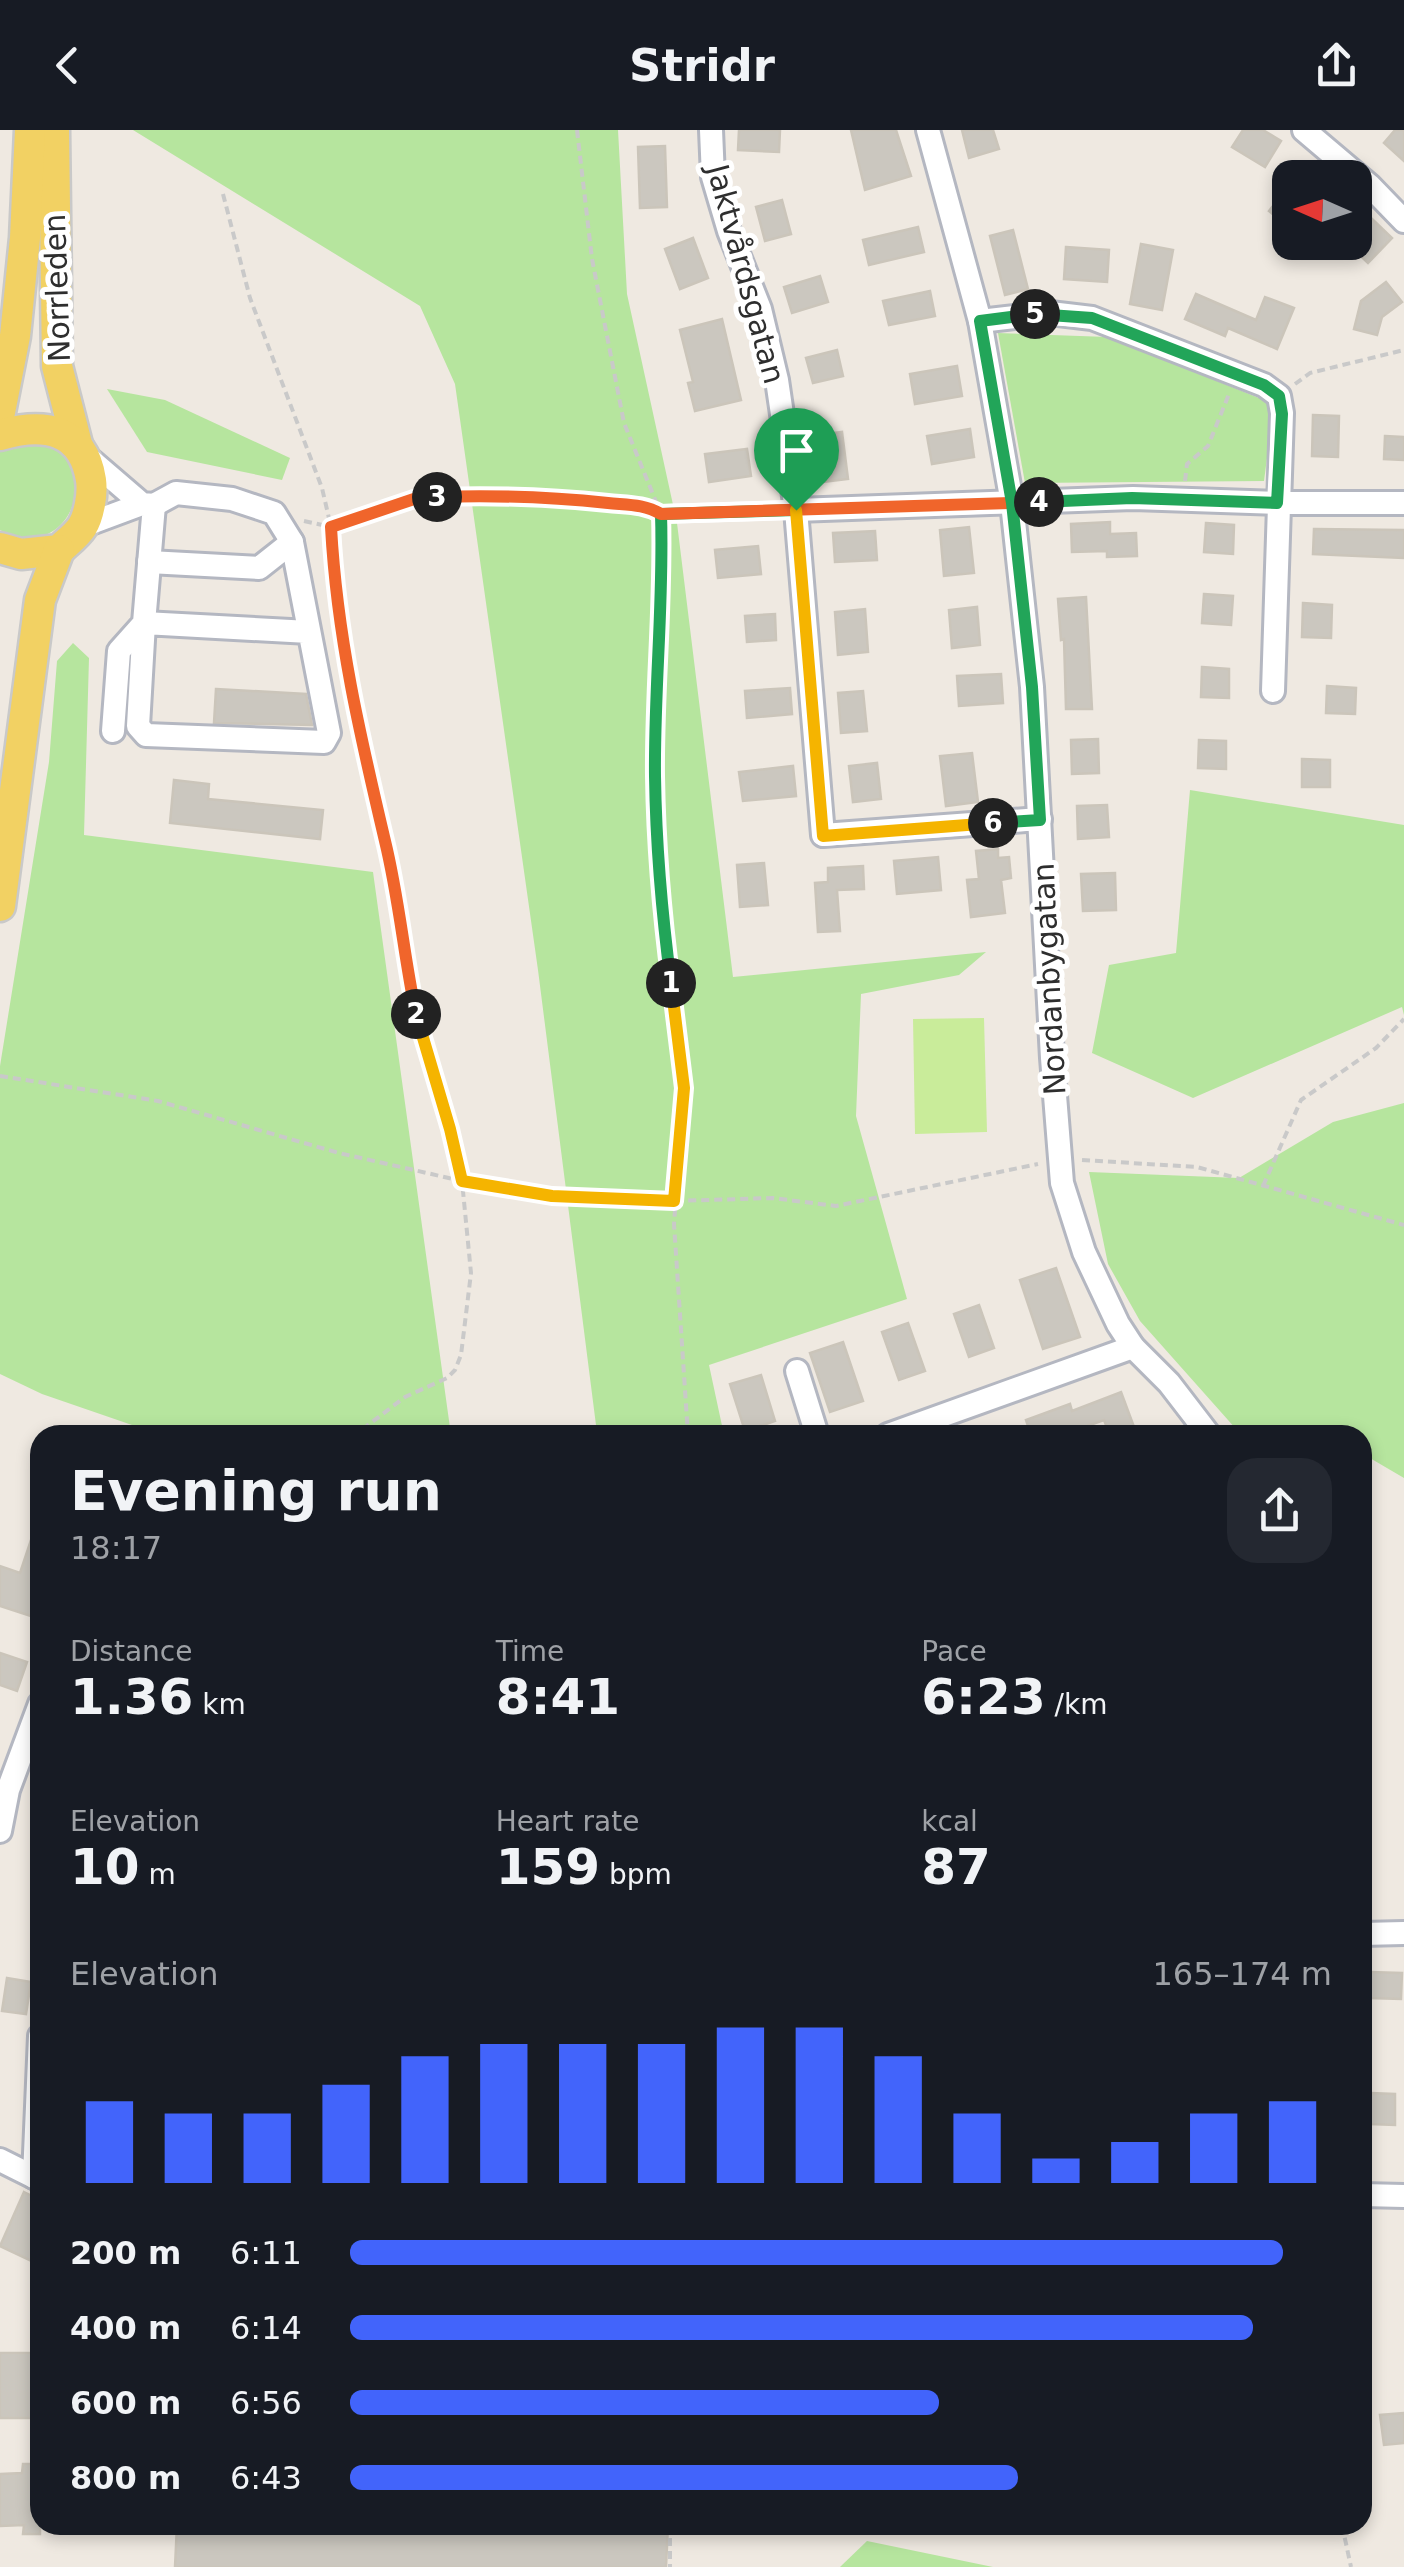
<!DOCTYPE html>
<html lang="en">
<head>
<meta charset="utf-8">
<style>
  :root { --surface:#171b24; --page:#242831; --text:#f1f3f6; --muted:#9ea1a6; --accent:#4264fb }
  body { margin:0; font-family:"DejaVu Sans",sans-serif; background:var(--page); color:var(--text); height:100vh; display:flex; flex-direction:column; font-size:38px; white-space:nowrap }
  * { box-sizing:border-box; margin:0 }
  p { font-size:32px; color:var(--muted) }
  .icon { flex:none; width:55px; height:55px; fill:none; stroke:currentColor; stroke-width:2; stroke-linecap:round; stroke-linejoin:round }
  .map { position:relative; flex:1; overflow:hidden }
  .details { position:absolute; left:30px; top:1295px; width:1342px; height:1110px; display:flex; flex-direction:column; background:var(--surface); border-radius:30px; box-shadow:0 5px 15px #0003 }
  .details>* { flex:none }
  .needle { width:65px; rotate:273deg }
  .controls { position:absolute; left:1272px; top:30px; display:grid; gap:20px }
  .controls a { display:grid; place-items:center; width:100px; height:100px; border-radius:20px; background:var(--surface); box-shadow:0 5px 15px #0003; font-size:50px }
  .pin { position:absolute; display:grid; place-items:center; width:85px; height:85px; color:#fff; margin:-102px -42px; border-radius:50% 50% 50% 0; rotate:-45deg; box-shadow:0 0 10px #0007 }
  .pin .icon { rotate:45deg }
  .km { position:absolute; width:50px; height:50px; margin:-25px; border-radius:50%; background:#222; color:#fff; font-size:28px; line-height:50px; text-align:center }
  .round { display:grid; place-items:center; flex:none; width:105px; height:105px; border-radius:30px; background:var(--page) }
  .overview { display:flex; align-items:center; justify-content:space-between; height:170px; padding:0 40px }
  h1 { font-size:55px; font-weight:600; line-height:75px }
  .stats { display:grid; grid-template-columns:repeat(3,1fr); gap:15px; height:170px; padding:10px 40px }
  .stats div { display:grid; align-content:center }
  .stats b { font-size:50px; font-weight:600 }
  .stats small { font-size:28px; font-weight:400 }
  .stats p { font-size:28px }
  .chart { height:280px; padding:20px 40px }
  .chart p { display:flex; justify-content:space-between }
  .chart svg { width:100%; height:180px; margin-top:10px; stroke:var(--accent); stroke-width:6 }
  ul { padding:0 40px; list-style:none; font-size:32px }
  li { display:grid; grid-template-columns:160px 120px 1fr; align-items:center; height:75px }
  li i { height:25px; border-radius:12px; background:var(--accent) }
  header { display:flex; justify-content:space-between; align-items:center; height:130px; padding:0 40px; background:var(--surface); font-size:45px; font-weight:600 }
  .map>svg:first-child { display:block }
  .green { fill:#b6e59e }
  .pitch { fill:#c9ec9a }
  .building { fill:#cbc7bf; stroke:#cbc5ba; stroke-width:2.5 }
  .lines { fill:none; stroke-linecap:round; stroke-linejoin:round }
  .minor-casing { stroke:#b4b7c1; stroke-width:28 }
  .major-casing { stroke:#c9c9c9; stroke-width:35 }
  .path { stroke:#c9c9c9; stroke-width:4; stroke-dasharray:8 5; stroke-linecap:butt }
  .minor { stroke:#fff; stroke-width:22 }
  .major { stroke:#f2d163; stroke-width:30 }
  .split-1-casing { stroke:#fff; stroke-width:20 }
  .split-2-casing { stroke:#fff; stroke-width:20 }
  .split-3-casing { stroke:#fff; stroke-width:20 }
  .split-4-casing { stroke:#fff; stroke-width:20 }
  .split-5-casing { stroke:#fff; stroke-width:20 }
  .split-6-casing { stroke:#fff; stroke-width:20 }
  .split-7-casing { stroke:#fff; stroke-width:20 }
  .split-1 { stroke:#22a559; stroke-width:12 }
  .split-2 { stroke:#f5b400; stroke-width:12 }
  .split-3 { stroke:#f0652b; stroke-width:12 }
  .split-4 { stroke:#f0652b; stroke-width:12 }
  .split-5 { stroke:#22a559; stroke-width:12 }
  .split-6 { stroke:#22a559; stroke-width:12 }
  .split-7 { stroke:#f5b400; stroke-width:12 }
  .labels { text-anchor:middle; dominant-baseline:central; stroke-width:10; stroke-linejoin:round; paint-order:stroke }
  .street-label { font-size:30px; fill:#2e2e2e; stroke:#fff }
</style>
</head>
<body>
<header><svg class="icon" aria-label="back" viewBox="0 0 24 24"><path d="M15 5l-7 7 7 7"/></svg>Stridr<svg class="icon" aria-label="share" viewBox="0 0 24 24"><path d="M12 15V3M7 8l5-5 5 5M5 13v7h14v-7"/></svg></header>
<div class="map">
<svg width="1404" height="2437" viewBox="0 0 1404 2437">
  <rect width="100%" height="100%" fill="#efe9e1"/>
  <g class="green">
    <path d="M133 0H618L627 164 677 393 733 847 986 822 959 845 861 864 856 986 907 1169 709 1235 724 1305H600L596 1295 538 840 455 254 420 176Z"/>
    <path d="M998 203 1108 207 1274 274 1264 351 1025 353Z"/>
    <path d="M107 259 165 270 290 328 282 350 147 322Z"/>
    <path d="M12 313C22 313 34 312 43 314 104 326 75 438 0 400V320Z"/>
    <path d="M73 513 89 528 84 705 373 742 451 1305H161L42 1264 0 1244V936L49 632 57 531Z"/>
    <path d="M1190 660 1404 695V885L1402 877 1193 968 1092 923 1109 835 1176 823Z"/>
    <path d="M1404 973V1348L1363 1324 1362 1305H1330L1313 1295 1236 1299 1140 1191 1108 1134 1089 1042 1239 1048 1333 992Z"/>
    <path d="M867 2411 993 2437H840Z"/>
  </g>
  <path class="pitch" d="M984 888 987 1002 915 1004 913 889Z"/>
  <g class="building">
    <path d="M739 0H780L779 22 738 20Z"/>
    <path d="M851 0H896L911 46 865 60Z"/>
    <path d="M962 0H993L999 19 969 28Z"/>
    <path d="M1243 0H1263L1281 11 1265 37 1232 17Z"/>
    <path d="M1395 0H1404V31L1384 13Z"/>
    <path d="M665 16 667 77 640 78 638 17Z"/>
    <path d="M1290 54V98L1269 81Z"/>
    <path d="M782 70 791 104 765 111 756 77Z"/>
    <path d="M1371 88 1392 108 1368 133 1347 113 1355 112V104Z"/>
    <path d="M918 97 924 122 869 135 863 110Z"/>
    <path d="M1013 100 1028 159 1005 165 990 106Z"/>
    <path d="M693 108 708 148 680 159 665 119Z"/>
    <path d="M1141 114 1173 120 1162 180 1130 174Z"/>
    <path d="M1066 117 1109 120 1107 152 1064 149Z"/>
    <path d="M820 146 828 172 792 183 784 157Z"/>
    <path d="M1386 152 1402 172 1382 187 1377 205 1354 199 1361 171Z"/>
    <path d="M930 161 935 186 889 195 883 171Z"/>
    <path d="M1196 164 1256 190 1265 167 1294 178 1277 219 1228 198 1225 206 1185 189Z"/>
    <path d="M722 189 741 270 695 281 688 253 693 252 680 200Z"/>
    <path d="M837 220 843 246 813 253 806 228Z"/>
    <path d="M957 236 962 266 915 274 910 244Z"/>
    <path d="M1313 285 1339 286 1338 327 1312 326Z"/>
    <path d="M970 299 974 327 932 334 927 306Z"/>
    <path d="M842 302 848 349 822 352 817 305Z"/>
    <path d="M1385 306 1404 307V330L1384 329Z"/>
    <path d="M747 319 751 346 709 352 705 324Z"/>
    <path d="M1110 392V404L1136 403 1137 426 1107 427V421L1072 422 1071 394Z"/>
    <path d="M1206 393 1234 395 1233 424 1204 422Z"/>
    <path d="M969 397 974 443 944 446 940 400Z"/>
    <path d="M1314 399 1404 400V428L1313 424Z"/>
    <path d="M875 401 877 430 835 432 833 403Z"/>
    <path d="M758 416 761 444 718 448 715 420Z"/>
    <path d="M1204 464 1233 466 1231 495 1202 493Z"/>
    <path d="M1086 467 1092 579H1066L1064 509 1061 510 1058 469Z"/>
    <path d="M1303 473 1332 475 1331 508 1302 507Z"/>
    <path d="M977 477 980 515 952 518 949 480Z"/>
    <path d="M865 479 868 522 838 525 835 482Z"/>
    <path d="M775 484 776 510 747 512 745 486Z"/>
    <path d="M1202 537 1229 539V568L1201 567Z"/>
    <path d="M1001 544 1003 573 959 576 957 546Z"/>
    <path d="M1327 556 1356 558 1355 584 1326 583Z"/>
    <path d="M790 558 792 584 747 588 745 561Z"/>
    <path d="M216 559 306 564 312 595 214 593Z"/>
    <path d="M863 561 867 601 841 603 838 563Z"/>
    <path d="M1098 609 1099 643 1072 644 1071 610Z"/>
    <path d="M1199 610 1226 611V639L1198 638Z"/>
    <path d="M972 623 978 672 946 676 940 626Z"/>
    <path d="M1302 629 1330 630V657H1302Z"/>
    <path d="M877 633 881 669 853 672 849 636Z"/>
    <path d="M793 636 796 666 743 671 739 642Z"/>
    <path d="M174 650 209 654 208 669 323 680 320 709 170 693Z"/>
    <path d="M1107 675 1109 707 1078 709 1077 676Z"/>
    <path d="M998 719V728L1009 727 1011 748 1001 750 1005 783 971 787 967 750 979 749 976 721Z"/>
    <path d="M938 727 941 760 897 764 894 731Z"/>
    <path d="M764 733 768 775 740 777 737 735Z"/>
    <path d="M863 736 864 759 837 760 840 801 818 802 815 753 828 752V738Z"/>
    <path d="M1115 743 1116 780 1083 781 1081 744Z"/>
    <path d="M1056 1138 1080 1207 1043 1219 1020 1150Z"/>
    <path d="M979 1175 994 1218 969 1227 954 1184Z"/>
    <path d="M908 1193 925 1241 899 1250 882 1202Z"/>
    <path d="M843 1212 863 1271 830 1282 810 1223Z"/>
    <path d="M761 1245 775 1291 745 1301 730 1254Z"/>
    <path d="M1121 1262 1137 1305H1110L1104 1290 1062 1305H1031L1026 1290 1070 1274 1072 1281Z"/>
    <path d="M37 1392H40V1489L0 1476V1436L20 1443Z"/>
    <path d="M0 1523 27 1532 17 1561 0 1555Z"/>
    <path d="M1369 1842 1402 1843 1401 1869 1369 1868Z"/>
    <path d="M7 1848 31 1852 26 1884 2 1881Z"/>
    <path d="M1370 1963 1395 1964V1995L1370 1994Z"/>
    <path d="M24 2062 40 2070V2135L0 2116Z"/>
    <rect x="0" y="2223" width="40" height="65"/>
    <path d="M1404 2283V2313L1384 2315 1380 2285Z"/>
    <path d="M23 2334H40V2404H23L24 2395 0 2396V2344L22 2343Z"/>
    <path d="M177 2395H668L666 2437H175Z"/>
  </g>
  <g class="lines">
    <defs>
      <g id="minor">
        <path d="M711 0 713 47 729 101 760 179 777 250 796 380 823 705 1040 689"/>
        <path d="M928 0 980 191 1012 373 1032 557 1052 928 1062 1053 1084 1122 1118 1194 1133 1217 1169 1253 1209 1305"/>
        <path d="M1304 0 1370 56 1404 91"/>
        <path d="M980 191 1050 183 1092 188 1264 255 1279 266 1282 283 1273 561"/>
        <path d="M85 325 142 374 154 375 144 493 119 521 113 601"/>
        <path d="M154 375 176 363 232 369 274 383 292 412 329 603 324 612 146 605 138 596 144 493 309 502"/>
        <path d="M796 380 1133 368 1277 373H1404"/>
        <path d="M83 396 142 374"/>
        <path d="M149 432 259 438 292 412"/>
        <path d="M797 1241 817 1305"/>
        <path d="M888 1305 1133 1217"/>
        <path d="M0 1701 8 1660 40 1574"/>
        <path d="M1362 1804 1404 1803"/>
        <path d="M0 2030 40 2050"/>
        <path d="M34 2047 40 1906"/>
        <path d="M1362 2065 1404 2066"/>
      </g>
      <g id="major">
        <path d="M54 0 57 236 77 314"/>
        <path d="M0 282 15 206 25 108 30 0"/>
        <path d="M0 305C45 292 83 299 91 350 93 364 89 386 82 397 76 406 66 413 59 420L21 424 0 418"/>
        <path d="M0 776 40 470 59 420"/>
      </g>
    </defs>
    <use href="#minor" class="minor-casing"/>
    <use href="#major" class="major-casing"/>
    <g class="path">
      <path d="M577 0 592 129 624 293 661 384 663 431 655 644 662 783 684 958 674 1094 688 1305"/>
      <path d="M223 64 250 168 322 358 331 397 343 518 369 653 386 713 422 909 450 999 462 1051 471 1143 461 1225 455 1240 447 1248 405 1267 355 1305"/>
      <path d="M1295 254 1310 243 1404 220"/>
      <path d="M1185 351 1187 334 1208 316 1229 264"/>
      <path d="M304 391 331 397 343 395 428 367 491 365 645 375 661 384 776 381"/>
      <path d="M0 946 158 971 339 1023 462 1051 552 1066 674 1071 773 1068 836 1076 1038 1034"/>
      <path d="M1082 1030 1197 1037 1404 1095"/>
      <path d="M1263 1056 1301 970 1376 918 1404 889"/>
      <path d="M670 2395V2437"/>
      <path d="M1342 2395 1351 2437"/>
    </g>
    <use href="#minor" class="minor"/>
    <use href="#major" class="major"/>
  </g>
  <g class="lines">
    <defs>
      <path id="split-1" d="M671 853C662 785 656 715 655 646 654 558 664 471 661 384L796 380"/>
      <path id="split-2" d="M416 884 450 999 462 1051 552 1066 674 1071 684 958 671 853"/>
      <path id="split-3" d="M416 884C404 827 399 768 385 711 360 605 337 507 331 397L414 369 437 367"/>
      <path id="split-4" d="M437 367C494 365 551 367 608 373 628 375 644 374 661 384L1039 372"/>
      <path id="split-5" d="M1035 184 1092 188 1264 255 1279 266 1282 284 1277 373 1132 368 1039 372"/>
      <path id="split-6" d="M993 693 1040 690 1032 557 1012 373 980 191 1035 184"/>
      <path id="split-7" d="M796 380 823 706 993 693"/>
    </defs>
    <use href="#split-1" class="split-1-casing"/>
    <use href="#split-2" class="split-2-casing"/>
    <use href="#split-3" class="split-3-casing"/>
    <use href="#split-4" class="split-4-casing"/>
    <use href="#split-5" class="split-5-casing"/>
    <use href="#split-6" class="split-6-casing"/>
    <use href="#split-7" class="split-7-casing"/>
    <use href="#split-1" class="split-1"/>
    <use href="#split-2" class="split-2"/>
    <use href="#split-3" class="split-3"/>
    <use href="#split-4" class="split-4"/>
    <use href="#split-5" class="split-5"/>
    <use href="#split-6" class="split-6"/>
    <use href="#split-7" class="split-7"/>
  </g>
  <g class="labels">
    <g class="street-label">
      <text transform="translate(746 144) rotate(75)">Jaktvårdsgatan</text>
      <text transform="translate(57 158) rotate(-92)">Norrleden</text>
      <text transform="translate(1049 849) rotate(-93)">Nordanbygatan</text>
    </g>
  </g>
</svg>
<div class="controls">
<a><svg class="needle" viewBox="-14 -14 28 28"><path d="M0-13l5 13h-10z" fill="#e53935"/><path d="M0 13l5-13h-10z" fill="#9ea1a6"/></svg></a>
</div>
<div class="pin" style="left:796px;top:380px;background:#1e9e55"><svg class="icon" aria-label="arrive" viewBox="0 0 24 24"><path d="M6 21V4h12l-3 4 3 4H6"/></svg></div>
<b class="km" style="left:671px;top:853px">1</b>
<b class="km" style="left:416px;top:884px">2</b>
<b class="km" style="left:437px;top:367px">3</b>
<b class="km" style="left:1039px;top:372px">4</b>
<b class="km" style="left:1035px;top:184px">5</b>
<b class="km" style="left:993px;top:693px">6</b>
<section class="details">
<div class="overview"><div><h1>Evening run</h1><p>18:17</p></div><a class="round"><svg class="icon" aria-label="share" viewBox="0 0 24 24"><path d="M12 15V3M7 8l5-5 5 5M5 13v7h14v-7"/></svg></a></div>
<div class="stats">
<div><p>Distance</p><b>1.36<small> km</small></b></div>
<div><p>Time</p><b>8:41</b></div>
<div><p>Pace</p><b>6:23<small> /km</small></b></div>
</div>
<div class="stats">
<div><p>Elevation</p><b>10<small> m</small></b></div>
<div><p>Heart rate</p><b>159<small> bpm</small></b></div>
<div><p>kcal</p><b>87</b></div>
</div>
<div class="chart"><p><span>Elevation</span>165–174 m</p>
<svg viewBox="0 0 160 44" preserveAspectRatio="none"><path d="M5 44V24M15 44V27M25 44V27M35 44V20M45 44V13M55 44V10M65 44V10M75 44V10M85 44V6M95 44V6M105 44V13M115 44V27M125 44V38M135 44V34M145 44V27M155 44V24"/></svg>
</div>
<ul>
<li><b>200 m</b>6:11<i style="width:95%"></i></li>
<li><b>400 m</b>6:14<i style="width:92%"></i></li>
<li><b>600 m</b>6:56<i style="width:60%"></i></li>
<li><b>800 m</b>6:43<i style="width:68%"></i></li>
</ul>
</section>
</div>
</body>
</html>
